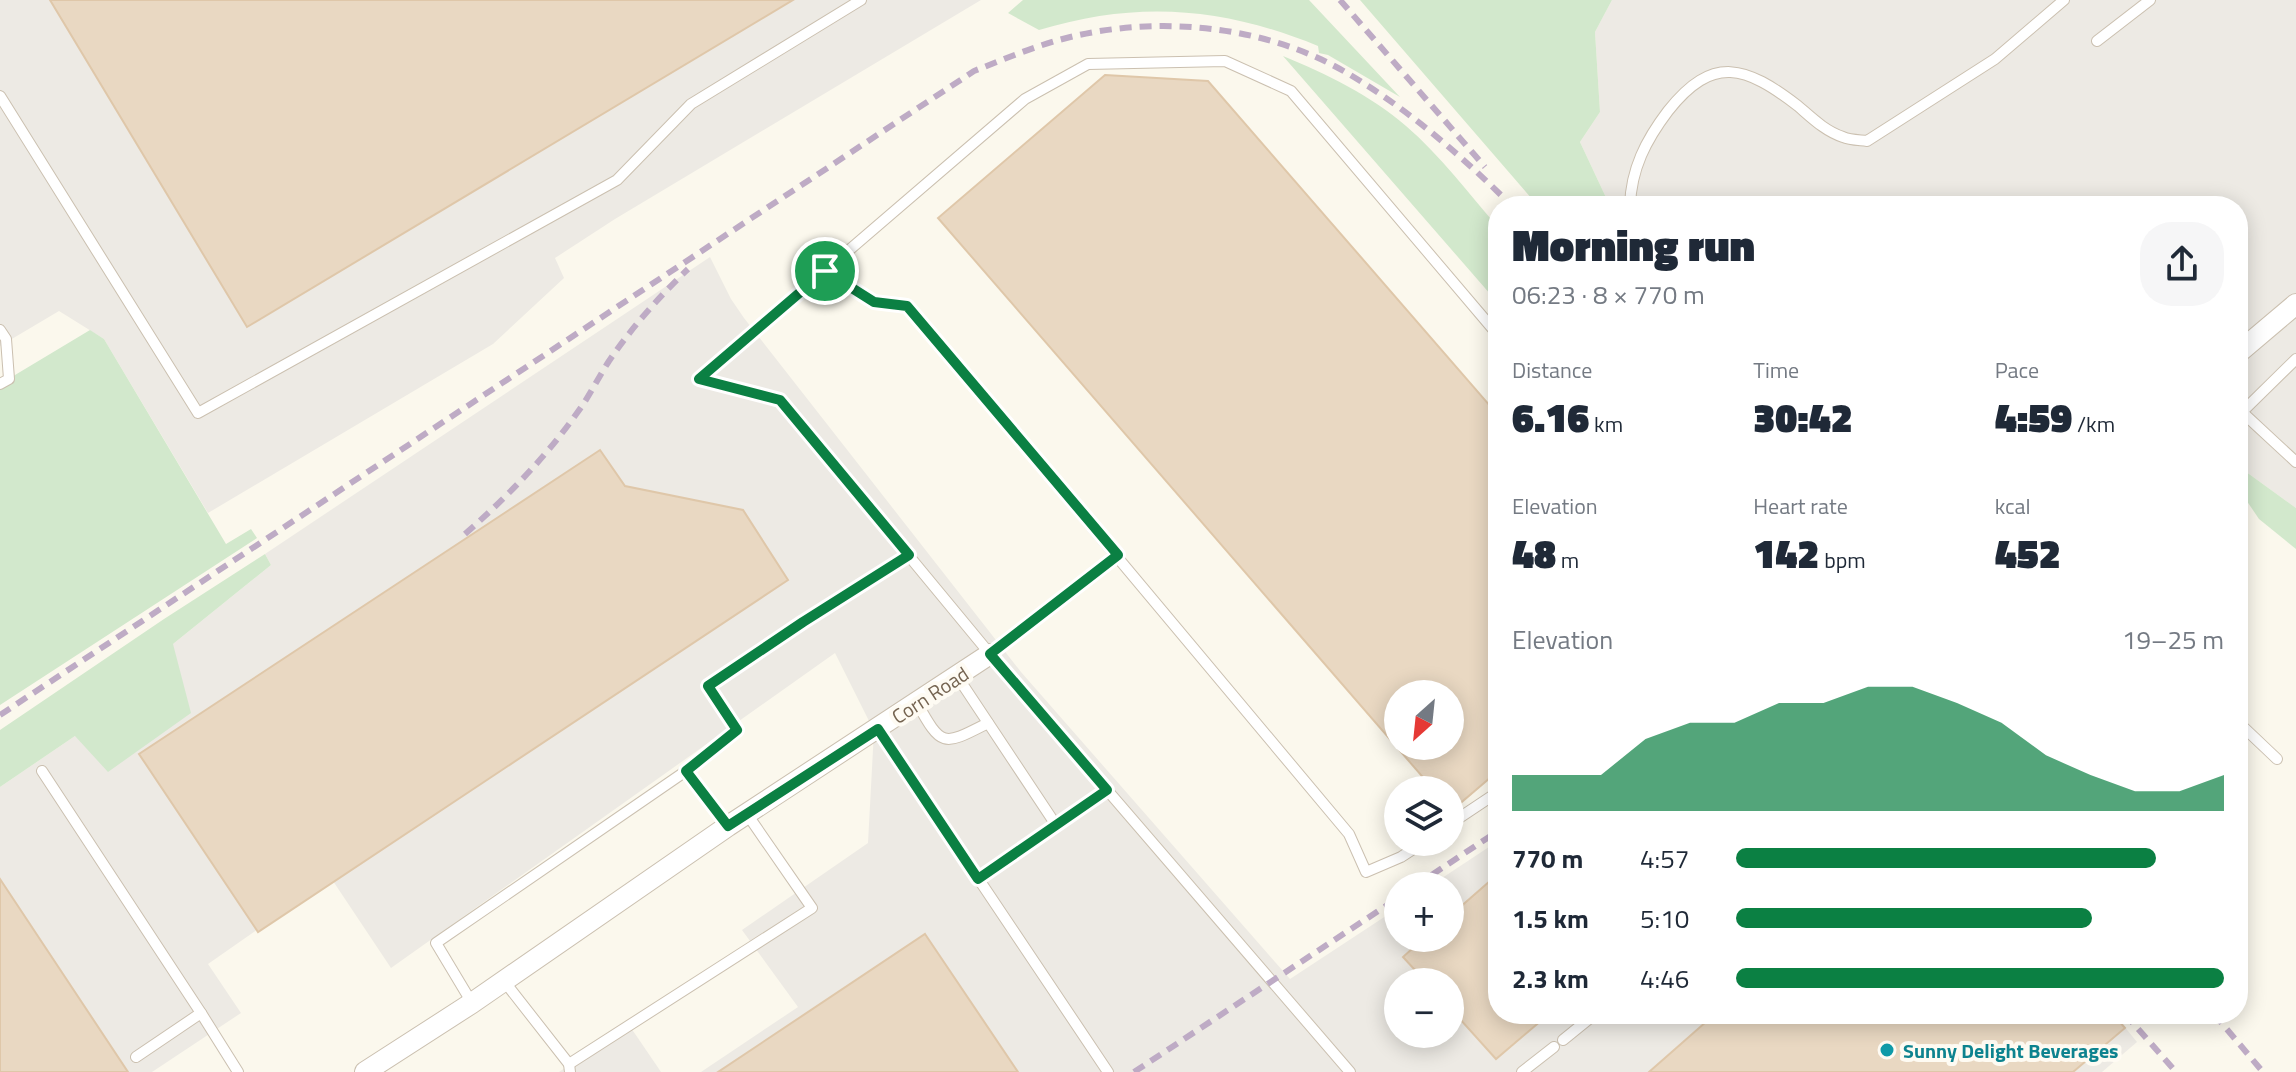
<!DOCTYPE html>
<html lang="en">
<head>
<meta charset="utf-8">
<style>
  :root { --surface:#fff; --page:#f6f6f7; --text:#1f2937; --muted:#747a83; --accent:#0b8043 }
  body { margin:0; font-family:"Titillium Web",sans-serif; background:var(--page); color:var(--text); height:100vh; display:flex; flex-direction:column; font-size:30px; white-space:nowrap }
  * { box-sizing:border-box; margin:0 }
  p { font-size:26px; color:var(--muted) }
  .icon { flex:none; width:44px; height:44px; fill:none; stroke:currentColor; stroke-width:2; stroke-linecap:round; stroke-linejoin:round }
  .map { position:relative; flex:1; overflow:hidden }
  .panel { position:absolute; left:1488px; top:196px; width:760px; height:828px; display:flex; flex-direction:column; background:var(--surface); border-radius:32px; box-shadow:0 4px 20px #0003 }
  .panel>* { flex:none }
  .needle { width:52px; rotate:207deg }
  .controls { position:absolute; left:1384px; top:680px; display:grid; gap:16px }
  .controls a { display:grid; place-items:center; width:80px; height:80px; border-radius:50%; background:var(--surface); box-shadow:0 4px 20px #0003; font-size:40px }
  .pin { position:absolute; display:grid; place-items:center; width:68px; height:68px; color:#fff; margin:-34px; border:4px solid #fff; border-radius:50%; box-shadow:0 2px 8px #0007 }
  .round { display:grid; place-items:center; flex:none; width:84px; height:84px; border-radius:32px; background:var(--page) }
  .headline { display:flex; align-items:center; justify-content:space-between; height:136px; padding:0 24px }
  h1 { font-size:44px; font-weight:800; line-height:60px }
  .figures { display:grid; grid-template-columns:repeat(3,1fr); gap:12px; height:136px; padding:8px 24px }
  .figures div { display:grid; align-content:center }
  .figures b { font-size:40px; font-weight:800 }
  .figures small { font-size:22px; font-weight:400 }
  .figures p { font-size:22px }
  .chart { height:224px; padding:16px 24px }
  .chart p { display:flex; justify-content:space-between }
  .chart svg { width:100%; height:144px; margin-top:8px; fill:var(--accent); opacity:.7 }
  ul { padding:0 24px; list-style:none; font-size:26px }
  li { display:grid; grid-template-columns:128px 96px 1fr; align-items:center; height:60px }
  li i { height:20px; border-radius:10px; background:var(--accent) }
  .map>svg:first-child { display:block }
  .industrial { fill:#edeae4; fill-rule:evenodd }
  .green { fill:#d2e8cc }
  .building { fill:#e9d8c2; stroke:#dfc7a9; stroke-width:2; fill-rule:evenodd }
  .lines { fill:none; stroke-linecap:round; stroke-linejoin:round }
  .service-casing { stroke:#cbc0b0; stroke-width:12 }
  .minor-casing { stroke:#cbc0b0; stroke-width:22 }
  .service { stroke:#fff; stroke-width:10 }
  .minor { stroke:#fff; stroke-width:20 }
  .rail { stroke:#beabc5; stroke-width:6; stroke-dasharray:12 8; stroke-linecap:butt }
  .route-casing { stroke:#fff; stroke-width:16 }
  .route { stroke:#0b8043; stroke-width:10 }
  .culture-dot { fill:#0f9aa8; stroke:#fefbf3; stroke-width:3 }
  .labels { text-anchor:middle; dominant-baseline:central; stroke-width:8; stroke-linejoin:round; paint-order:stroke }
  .street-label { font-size:20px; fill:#756451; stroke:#fefbf3 }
  .culture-label { font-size:20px; font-weight:bold; fill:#0d838f; stroke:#fefbf3; text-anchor:start }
</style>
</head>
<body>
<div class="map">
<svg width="2296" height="1072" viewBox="0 0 2296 1072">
  <rect width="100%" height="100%" fill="#fbf8ed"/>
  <g class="industrial">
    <path d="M0 0H981L615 219 555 258 564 278 493 344 208 513 104 339 59 311 0 346Z"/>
    <path d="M1612 0H2296V508L2238 466V206H1610L1580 142 1600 112 1595 32Z"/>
    <path d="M710 257 731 299 744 318 1021 672 1290 979 1398 908V938H1450V886H1430L1498 841V1014H2114L2137 1042 2102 1072H701L798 1007 742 930 868 843 874 731 835 653 391 968 331 878 208 964 241 1013 152 1072H0V787L75 736 173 644 271 565 265 554ZM1398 982H1450V1034H1398Z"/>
    <path d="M629 1025 661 1072H559Z"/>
  </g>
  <g class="green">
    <path d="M1023 0H1309L1400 97 1328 55 1319 53 1318 46C1223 7 1138 0 1039 30L1008 13Z"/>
    <path d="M1360 0H1612L1595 32 1600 112 1580 142 1610 206H1538Z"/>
    <path d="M1283 56C1327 74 1370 95 1406 126 1440 155 1469 194 1498 227V303Z"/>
    <path d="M90 330 104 339 226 544 251 529 257 538 0 705V384Z"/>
    <path d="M2238 466 2296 508V549L2259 519 2238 488Z"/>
    <path d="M265 554 271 565 173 644 191 713 108 772 75 736 0 787V730L164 619Z"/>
  </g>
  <g class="building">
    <path d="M50 0H793L247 327Z"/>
    <path d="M1105 75 1208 81 1498 415V771L1450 812V790H1434L938 218ZM1398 694H1450V746H1398Z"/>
    <path d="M600 450 625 486 743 510 788 580 258 932 139 754Z"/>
    <path d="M1498 874V1014H1549L1496 1059 1450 1008V982H1426L1403 957 1424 938H1450V916Z"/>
    <path d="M0 879 128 1072H0Z"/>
    <path d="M925 934 1018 1072H718Z"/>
    <path d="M1715 1014H2113L2125 1028 2073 1072H1649Z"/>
  </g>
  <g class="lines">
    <defs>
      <g id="service">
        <path d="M2097 41 2150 0"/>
        <path d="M0 96 198 413 617 180 691 104 861 0"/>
        <path d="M1630 206C1631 169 1646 140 1668 111 1713 54 1746 66 1798 106 1812 118 1825 131 1843 137 1850 140 1859 140 1867 141L1995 59 2064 0"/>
        <path d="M825 271 874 302 907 306 1349 834 1366 872 1401 857 1424 842"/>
        <path d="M0 330 6 339 9 379 0 384"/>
        <path d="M2296 359 2242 412 2296 462"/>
        <path d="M699 379 1025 99 1088 64 1225 61 1291 91 1498 335"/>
        <path d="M699 379 780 400 990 654 1350 1072"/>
        <path d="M990 654 1118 555"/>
        <path d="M957 676 1056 825"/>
        <path d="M917 703C942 748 943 746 988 723"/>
        <path d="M2238 722 2277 759"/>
        <path d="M878 729 1108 1072"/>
        <path d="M42 771 201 1013"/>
        <path d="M686 771 728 826"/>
        <path d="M1450 824 1498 792"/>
        <path d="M978 879 1107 790"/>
        <path d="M504 981 569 1064 570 1072"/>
        <path d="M472 1003 436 943 686 771 737 730 708 686 803 622 909 555"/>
        <path d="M1563 1040 1595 1014"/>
        <path d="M136 1057 201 1013 238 1072"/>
        <path d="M569 1064 812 908 747 814"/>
        <path d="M1522 1072 1554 1047"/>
      </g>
      <g id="minor">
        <path d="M2238 353 2296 304"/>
        <path d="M365 1072 472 1003 728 826 990 654"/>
      </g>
    </defs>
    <use href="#service" class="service-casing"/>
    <use href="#minor" class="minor-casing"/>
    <use href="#service" class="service"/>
    <use href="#minor" class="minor"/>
    <g class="rail">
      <path d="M1340 0 1485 167"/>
      <path d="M465 534C507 497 545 458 577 413 589 397 598 378 609 361 632 327 659 297 688 269"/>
      <path d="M0 715 974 71C1002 60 1030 48 1059 40 1152 14 1264 24 1347 73 1408 109 1462 156 1512 206"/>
      <path d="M1415 886 1498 831"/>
      <path d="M2125 1014 2176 1072"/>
      <path d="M2214 1014 2263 1072"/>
      <path d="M1134 1072 1398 898"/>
    </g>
  </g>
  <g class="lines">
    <defs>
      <path id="route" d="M825 271 874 302 907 306 1118 555 990 654 1107 790 978 879 878 729 728 826 686 771 737 730 708 686 803 622 909 555 780 400 699 379Z"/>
    </defs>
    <use href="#route" class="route-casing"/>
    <use href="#route" class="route"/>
  </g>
  <circle class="culture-dot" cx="1887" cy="1050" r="8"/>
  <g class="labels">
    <g class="street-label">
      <text transform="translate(930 695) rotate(-33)">Corn Road</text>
    </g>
    <g class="culture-label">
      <text x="1903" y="1050">Sunny Delight Beverages</text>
    </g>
  </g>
</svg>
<div class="controls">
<a><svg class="needle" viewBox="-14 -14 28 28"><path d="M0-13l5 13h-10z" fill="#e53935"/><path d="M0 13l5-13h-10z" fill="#747a83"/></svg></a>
<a><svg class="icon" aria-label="layers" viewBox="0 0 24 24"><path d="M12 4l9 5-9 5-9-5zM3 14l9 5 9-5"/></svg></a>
<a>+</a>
<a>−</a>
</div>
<div class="pin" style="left:825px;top:271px;background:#1e9e55"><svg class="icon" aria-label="arrive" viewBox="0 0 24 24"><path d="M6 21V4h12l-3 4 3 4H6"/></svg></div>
<section class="panel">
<div class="headline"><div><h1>Morning run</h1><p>06:23 · 8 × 770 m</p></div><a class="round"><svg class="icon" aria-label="share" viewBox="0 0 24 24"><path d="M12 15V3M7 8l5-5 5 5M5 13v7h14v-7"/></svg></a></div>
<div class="figures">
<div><p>Distance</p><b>6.16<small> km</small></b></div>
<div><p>Time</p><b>30:42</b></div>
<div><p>Pace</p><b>4:59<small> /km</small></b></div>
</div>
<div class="figures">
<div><p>Elevation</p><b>48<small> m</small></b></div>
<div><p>Heart rate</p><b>142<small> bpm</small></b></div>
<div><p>kcal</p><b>452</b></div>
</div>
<div class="chart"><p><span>Elevation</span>19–25 m</p>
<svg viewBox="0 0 160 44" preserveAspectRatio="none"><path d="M0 44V33L10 33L20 33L30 22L40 17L50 17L60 11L70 11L80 6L90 6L100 11L110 17L120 27L130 33L140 38L150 38L160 33V44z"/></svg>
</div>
<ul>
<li><b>770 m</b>4:57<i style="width:86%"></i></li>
<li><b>1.5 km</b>5:10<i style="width:73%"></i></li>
<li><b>2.3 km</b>4:46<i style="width:100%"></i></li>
</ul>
</section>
</div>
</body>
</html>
